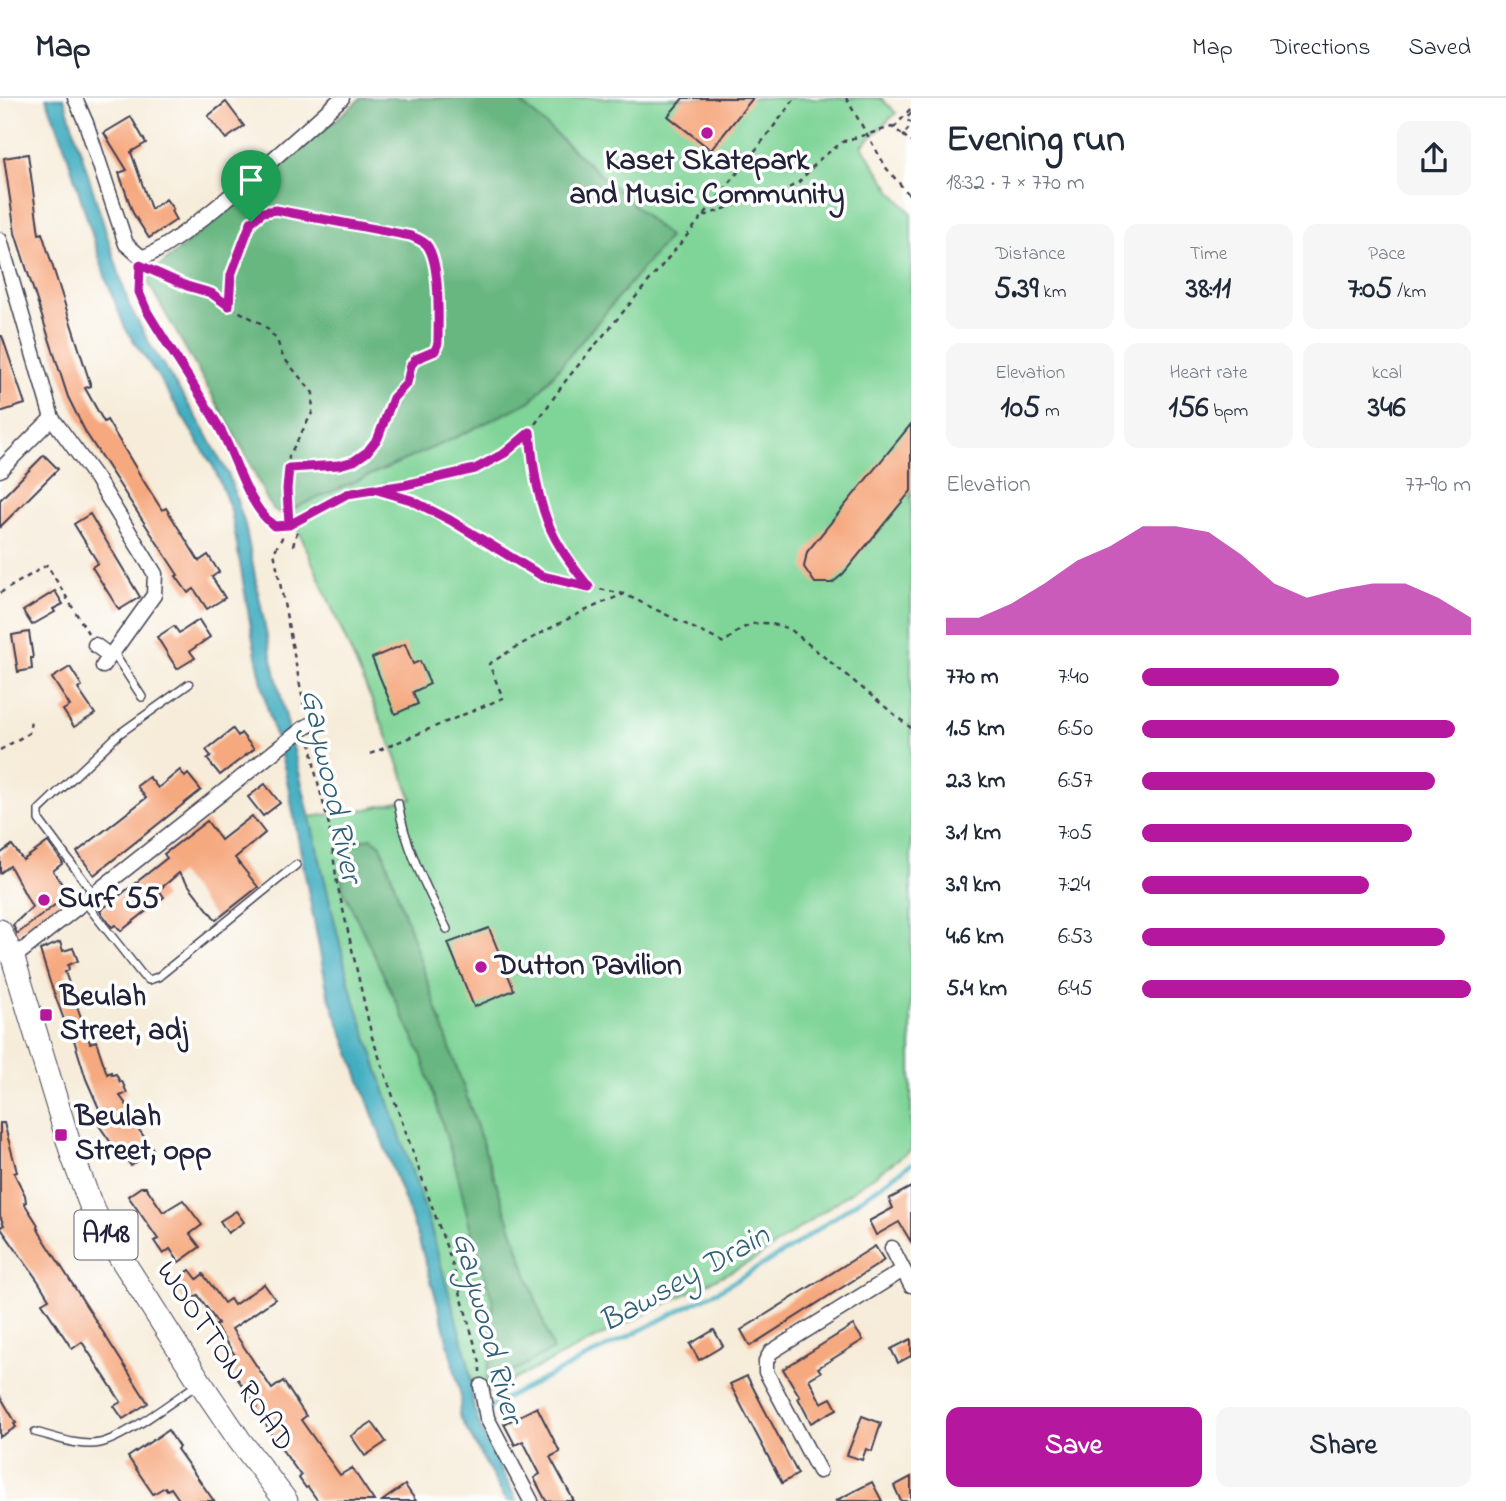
<!DOCTYPE html>
<html lang="en">
<head>
<meta charset="utf-8">
<style>
  :root { --surface:#fff; --page:#f6f6f7; --text:#1f2937; --muted:#747a83; --line:#e0e1e3; --accent:#b5179e }
  body { margin:0; font-family:"Indie Flower",sans-serif; background:var(--page); color:var(--text); height:100vh; display:flex; flex-direction:column; font-size:26px; white-space:nowrap }
  * { box-sizing:border-box; margin:0 }
  p { font-size:23px; color:var(--muted) }
  .icon { flex:none; width:38px; height:38px; fill:none; stroke:currentColor; stroke-width:2; stroke-linecap:round; stroke-linejoin:round }
  .map { position:relative; flex:1; overflow:hidden }
  .details { display:flex; flex-direction:column; background:var(--surface); width:595px }
  .details>* { flex:none }
  .pin { position:absolute; display:grid; place-items:center; width:60px; height:60px; color:#fff; margin:-72px -30px; border-radius:50% 50% 50% 0; rotate:-45deg; box-shadow:0 0 7px #0007 }
  .pin .icon { rotate:45deg }
  .round { display:grid; place-items:center; flex:none; width:74px; height:74px; border-radius:14px; background:var(--page) }
  .overview { display:flex; align-items:center; justify-content:space-between; height:119px; padding:0 35px }
  h1 { font-size:38px; font-weight:700; line-height:52px }
  .stats { display:grid; grid-template-columns:repeat(3,1fr); gap:10px; height:119px; padding:7px 35px }
  .stats div { display:grid; align-content:center; border-radius:14px; background:var(--page); text-align:center }
  .stats b { font-size:30px; font-weight:700 }
  .stats small { font-size:19px; font-weight:400 }
  .stats p { font-size:19px }
  .chart { height:196px; padding:14px 35px }
  .chart p { display:flex; justify-content:space-between }
  .chart svg { width:100%; height:126px; margin-top:7px; fill:var(--accent); opacity:.7 }
  .action { display:flex; gap:14px; margin-top:auto; padding:14px 35px }
  .action a { flex:1; height:80px; border-radius:14px; background:var(--accent); color:#fff; font-size:28px; font-weight:700; line-height:80px; text-align:center }
  .action a+a { background:var(--page); color:var(--text) }
  ul { padding:0 35px; list-style:none; font-size:23px }
  li { display:grid; grid-template-columns:112px 84px 1fr; align-items:center; height:52px }
  li i { height:18px; border-radius:9px; background:var(--accent) }
  header { display:flex; align-items:center; gap:42px; box-sizing:border-box; height:98px; padding:0 35px; background:var(--surface); border-bottom:2px solid var(--line) }
  header strong { font-size:33px }
  nav { display:flex; gap:38px; margin-inline-start:auto; font-size:24px }
  main { display:flex; flex:1; min-height:0 }
  .map>svg:first-child { display:block }
  .green { fill:#7fd497; stroke:#507b69; stroke-width:2 }
  .forest { fill:#67b680; stroke:#446c5e; stroke-width:2 }
  .water { fill:#42aec0; stroke:#32687e; stroke-width:2 }
  .lines { fill:none; stroke-linecap:round; stroke-linejoin:round }
  .stream { stroke:#42aec0; stroke-width:4.5 }
  .building { fill:#f6a87e }
  .service-casing { stroke:#424053; stroke-width:10 }
  .minor-casing { stroke:#424053; stroke-width:17 }
  .primary-casing { stroke:#424053; stroke-width:25 }
  .path { stroke:#424053; stroke-width:2.5; stroke-dasharray:5 5; stroke-linecap:butt }
  .service { stroke:#fff; stroke-width:7 }
  .minor { stroke:#fff; stroke-width:14 }
  .primary { stroke:#fff; stroke-width:23 }
  .route-casing { stroke:#fff; stroke-width:14 }
  .route { stroke:#b5179e; stroke-width:9 }
  .poi-dot { fill:#b5179e; stroke:#fff; stroke-width:2.5 }
  .labels { text-anchor:middle; dominant-baseline:central; stroke-width:7; stroke-linejoin:round; paint-order:stroke }
  .shield { fill:#fff; stroke:#646476; stroke-width:2 }
  .shield-label { font-size:28px; font-weight:bold; fill:#22223b }
  .poi-label { font-size:30px; font-weight:bold; fill:#22223b; stroke:#fff; text-anchor:start }
  .street-label { font-size:30px; fill:#22223b; stroke:#fff }
  .water-label { font-size:32px; font-style:italic; fill:#306177; stroke:#fff }
</style>
</head>
<body>
<header>
<strong>Map</strong>
<nav><a>Map</a><a>Directions</a><a>Saved</a></nav>
</header>
<main>
<div class="map">
<svg width="911" height="1403" viewBox="0 0 911 1403">
  <rect width="100%" height="100%" fill="#fff"/>
  <filter id="ink" filterUnits="userSpaceOnUse"><feTurbulence type="fractalNoise" baseFrequency=".0143" numOctaves="2"/><feDisplacementMap in="SourceGraphic" scale="14" xChannelSelector="R" yChannelSelector="G"/><feConvolveMatrix kernelMatrix="1 2 1 2 8 2 1 2 1" color-interpolation-filters="sRGB"/></filter>
  <filter id="wash" filterUnits="userSpaceOnUse"><feTurbulence type="fractalNoise" baseFrequency=".00686" numOctaves="4" result="noise"/><feDisplacementMap in="SourceGraphic" scale="28" xChannelSelector="R" yChannelSelector="G"/><feGaussianBlur stdDeviation="1.57" result="paint"/><feColorMatrix in="noise" values="0 0 0 0 0 0 0 0 0 0 0 0 0 0 0 0 0 1.4 0 .05"/><feComposite in="paint" operator="in"/></filter>
  <g filter="url(#wash)">
    <rect width="100%" height="100%" fill="#f6ecd9"/>
    <path class="green" d="M516 0H881L896 15 862 48 893 95 911 115V1052L754 1162 491 1293 473 1291 468 1264 429 1124 351 892 309 719 367 711 412 701 394 654 295 424 286 414 338 390 668 139Z"/>
    <g class="forest">
      <path d="M361 0H516L669 139 531 303 446 344 290 412 279 415 273 411 267 402 244 353 147 183 154 173 327 26 332 25Z"/>
      <path d="M372 740 381 747 553 1252 487 1287 493 1204 474 1145 457 1074 421 956 342 789C343 765 343 744 372 740Z"/>
    </g>
    <path class="water" d="M46 0H64L129 207 151 248 204 331 229 378 245 427 268 544 351 892 429 1124 468 1264 474 1311 483 1336 517 1403H506L459 1317 461 1298 439 1210 418 1139 328 896 285 672 267 609 253 542 231 412 214 370 159 280 125 230 106 181 62 40Z"/>
    <g class="lines">
      <path class="stream" d="M473 1320 500 1303 718 1193 791 1150 911 1066"/>
    </g>
    <g id="blocks">
      <g class="building">
        <path d="M683 0H753L711 52 668 18Z"/>
        <path d="M226 4 244 28 226 41 208 18Z"/>
        <path d="M131 19 146 45 131 54 151 111 166 101 173 111 171 113 176 122 149 140 133 115 119 75 127 72 104 35Z"/>
        <path d="M28 56 39 136 42 135 91 288 85 290 104 324 107 322 143 382 162 412 166 410 199 463 208 457 219 474 212 479 225 500 207 511 194 491 188 495 176 478 178 477 86 335 68 299 15 135 4 60Z"/>
        <path d="M0 238H2L25 306 0 314Z"/>
        <path d="M911 326V393L843 476 832 485H815L804 469 807 454Z"/>
        <path d="M44 357 58 371 0 429V402Z"/>
        <path d="M90 416 140 499 119 512 92 469 98 465 74 426Z"/>
        <path d="M55 493 63 506 53 511 55 514 32 527 23 513Z"/>
        <path d="M199 522 210 539 190 553 195 560 177 571 157 539 174 528 179 535Z"/>
        <path d="M29 534 33 560H31L32 571 18 574 12 537Z"/>
        <path d="M405 546 413 566 420 563 430 586 413 594 418 606 395 616 372 560Z"/>
        <path d="M70 569 82 588 78 591 95 616 74 629 63 612 70 608 52 580Z"/>
        <path d="M233 631 238 638 241 635 254 651 220 677 207 661 211 658 206 652Z"/>
        <path d="M180 672 185 679 188 676 201 692 94 777 77 754 146 700 137 688 149 679 158 690Z"/>
        <path d="M265 686 280 705 263 718 248 699Z"/>
        <path d="M252 718 265 735 235 760 258 789 216 822 179 775 159 792 164 799 121 833 116 827 112 829 100 813 167 760 164 756 207 723 221 742Z"/>
        <path d="M48 744 63 765 53 773 69 796 17 836 13 827 32 809 10 768 0 775V756L12 747 23 762Z"/>
        <path d="M489 830 514 892 474 909 448 845Z"/>
        <path d="M60 844 63 853 73 850 78 863 68 867 69 872 65 874 90 945 96 943 107 976 111 974 112 977 116 976 120 984 122 983 127 995 120 998 141 1027 137 1029 153 1051 131 1068 126 1060 123 1062 98 1026 104 1022 86 981 70 929 67 930 50 884 40 852Z"/>
        <path d="M0 1025H4L17 1074 14 1075 25 1097 26 1104 24 1105 38 1127 37 1129 40 1135 148 1305 123 1321 114 1308 121 1304 82 1244 72 1251 42 1205 49 1201 38 1183 0 1129 4 1127 0 1118Z"/>
        <path d="M141 1089H146L163 1114 183 1102 202 1127 190 1136 200 1149 179 1164 170 1151 163 1156 154 1143 158 1141 128 1098Z"/>
        <path d="M911 1089V1144L899 1124 876 1137 869 1123 893 1110 889 1101Z"/>
        <path d="M236 1113 244 1124 228 1135 220 1123Z"/>
        <path d="M875 1148 884 1162 879 1166 750 1248 741 1232Z"/>
        <path d="M190 1172 197 1181 203 1176 224 1205 230 1201 234 1207 264 1186 275 1201 232 1231 272 1291 283 1283 306 1318 301 1322 340 1377 352 1370 374 1403H318L308 1389 306 1390 299 1380 301 1378 267 1331V1328L255 1311 257 1309 226 1264 235 1257 215 1228 218 1226 198 1197 187 1205 172 1185Z"/>
        <path d="M853 1227 863 1242 818 1270 821 1274 809 1281 821 1305 831 1300 837 1311 811 1325 798 1300 800 1299 783 1271Z"/>
        <path d="M714 1232 723 1248 699 1262 690 1246Z"/>
        <path d="M911 1241V1258L898 1265 891 1251Z"/>
        <path d="M747 1278 798 1376 782 1385 730 1286Z"/>
        <path d="M0 1298 16 1325 14 1326 16 1329 0 1339Z"/>
        <path d="M537 1309 560 1354 550 1359 574 1403H546L534 1380 540 1376 523 1343 515 1347 504 1326Z"/>
        <path d="M862 1318 881 1325 872 1353 866 1351 862 1362 847 1357Z"/>
        <path d="M372 1324 386 1344 365 1358 351 1338Z"/>
        <path d="M168 1332 179 1349 177 1351 214 1403H180L171 1390 167 1392 165 1389 153 1396 128 1359Z"/>
        <path d="M911 1379V1403H901L894 1388Z"/>
        <path d="M872 1384 882 1403H835Z"/>
        <path d="M405 1387 416 1403H382Z"/>
      </g>
    </g>
  </g>
  <g filter="url(#ink)">
    <use href="#blocks" fill-opacity="0" stroke="#424053" stroke-width="2"/>
    <g class="lines">
      <defs>
        <g id="service">
          <path d="M113 554 142 599"/>
          <path d="M398 705C405 749 427 791 447 831"/>
          <path d="M94 796 39 722V712L119 636 189 586"/>
          <path d="M84 803 143 878 149 882 158 879 296 767"/>
          <path d="M35 1334C55 1339 79 1349 100 1345 125 1340 175 1301 198 1286"/>
        </g>
        <g id="minor">
          <path d="M75 0 86 25 126 146 141 159C171 157 311 27 342 0"/>
          <path d="M0 142 52 320 96 380 155 476 154 497 103 568"/>
          <path d="M0 372 52 320"/>
          <path d="M95 547 110 558"/>
          <path d="M13 860 304 630 313 625"/>
          <path d="M892 1150 911 1187"/>
          <path d="M481 1288 487 1320 531 1403"/>
          <path d="M819 1373 766 1274V1263L771 1254 903 1172"/>
        </g>
        <path id="primary" d="M0 833 13 860 73 1059 90 1105 105 1135 200 1284 240 1343 286 1403"/>
      </defs>
      <use href="#service" class="service-casing"/>
      <use href="#minor" class="minor-casing"/>
      <use href="#primary" class="primary-casing"/>
      <g class="path">
        <path d="M846 0 887 71 911 99"/>
        <path d="M911 15 906 21 911 25"/>
        <path d="M894 30 911 10"/>
        <path d="M903 37 911 44"/>
        <path d="M704 118 752 101 782 94 799 84 820 61 844 43 892 29 903 37 911 28"/>
        <path d="M150 171 187 188 211 195 223 205 264 227 277 242 283 259 313 295 312 315 289 358 287 391 289 426"/>
        <path d="M140 173 139 194 147 213C169 250 194 286 216 324 237 357 243 402 274 428 296 434 328 401 350 395 403 382 454 387 503 356 533 338 549 303 571 276 647 185 725 95 795 0"/>
        <path d="M229 208C231 185 239 125 263 114 280 106 386 133 411 138 416 140 422 143 426 146 441 163 438 223 438 245L435 253 417 261 411 267 407 285 393 300 378 340 367 354 354 363 339 367 289 370"/>
        <path d="M530 335C533 370 538 408 555 440 564 458 577 474 589 489L624 496 724 545C749 522 759 521 790 531L911 630"/>
        <path d="M378 392 411 402 450 422 542 478 589 489"/>
        <path d="M279 429 282 440 274 454 305 613"/>
        <path d="M293 448 301 420"/>
        <path d="M0 495 47 467 88 535"/>
        <path d="M311 644 315 673 329 727 337 785 372 939 451 1162 480 1265V1274"/>
        <path d="M0 652 29 635 31 622"/>
        <path d="M370 656 503 600 489 566C533 538 576 515 624 496"/>
      </g>
      <use href="#service" class="service"/>
      <use href="#minor" class="minor"/>
      <use href="#primary" class="primary"/>
    </g>
  </g>
  <g class="lines" filter="url(#ink)">
    <defs>
      <path id="route" d="M251 124 231 177 229 208 211 195 187 188 140 167 139 194 147 213C169 250 194 286 216 324 237 357 243 402 274 428L289 427 347 396 374 391 411 402 450 422 542 478 589 489C577 474 564 457 555 440 538 408 533 369 530 334L505 355 475 371 405 387 347 396 289 427 287 391 289 370 339 367 354 363 367 354 378 340 393 300 407 285 411 267 416 261 435 253 438 245C438 223 441 163 426 146 422 143 416 140 411 138L276 112 263 114 251 124"/>
    </defs>
    <use href="#route" class="route-casing"/>
    <use href="#route" class="route"/>
  </g>
  <g class="poi-dot">
    <circle cx="707" cy="35" r="7"/>
    <circle cx="44" cy="802" r="7"/>
    <circle cx="481" cy="869" r="7"/>
    <rect x="39" y="910" width="14" height="14" rx="3.5"/>
    <rect x="54" y="1030" width="14" height="14" rx="3.5"/>
  </g>
  <g class="labels">
    <rect class="shield" x="74.5" y="1112.5" width="63" height="49" rx="5"/>
    <g class="shield-label">
      <text x="106" y="1137">A148</text>
    </g>
    <g class="poi-label">
      <text x="707" y="64" text-anchor="middle">Kaset Skatepark<tspan x="707" dy="34">and Music Community</tspan></text>
      <text x="58" y="802">Surf 55</text>
      <text x="495" y="869">Dutton Pavilion</text>
      <text x="60" y="900">Beulah<tspan x="60" dy="34">Street, adj</tspan></text>
      <text x="75" y="1020">Beulah<tspan x="75" dy="34">Street, opp</tspan></text>
    </g>
    <g class="street-label">
      <text transform="translate(224 1259) rotate(56)">WOOTTON ROAD</text>
    </g>
    <g class="water-label">
      <text transform="translate(330 688) rotate(78)">Gaywood River</text>
      <text transform="translate(685 1182) rotate(-29)">Bawsey Drain</text>
      <text transform="translate(486 1230) rotate(75)">Gaywood River</text>
    </g>
  </g>
</svg>
<div class="pin" style="left:251px;top:124px;background:#1e9e55"><svg class="icon" aria-label="arrive" viewBox="0 0 24 24"><path d="M6 21V4h12l-3 4 3 4H6"/></svg></div>
</div>
<section class="details">
<div class="overview"><div><h1>Evening run</h1><p>18:32 · 7 × 770 m</p></div><a class="round"><svg class="icon" aria-label="share" viewBox="0 0 24 24"><path d="M12 15V3M7 8l5-5 5 5M5 13v7h14v-7"/></svg></a></div>
<div class="stats">
<div><p>Distance</p><b>5.39<small> km</small></b></div>
<div><p>Time</p><b>38:11</b></div>
<div><p>Pace</p><b>7:05<small> /km</small></b></div>
</div>
<div class="stats">
<div><p>Elevation</p><b>105<small> m</small></b></div>
<div><p>Heart rate</p><b>156<small> bpm</small></b></div>
<div><p>kcal</p><b>346</b></div>
</div>
<div class="chart"><p><span>Elevation</span>77–90 m</p>
<svg viewBox="0 0 160 44" preserveAspectRatio="none"><path d="M0 44V38L10 38L20 33L30 26L40 18L50 13L60 6L70 6L80 8L90 16L100 26L110 31L120 28L130 26L140 26L150 31L160 38V44z"/></svg>
</div>
<ul>
<li><b>770 m</b>7:40<i style="width:60%"></i></li>
<li><b>1.5 km</b>6:50<i style="width:95%"></i></li>
<li><b>2.3 km</b>6:57<i style="width:89%"></i></li>
<li><b>3.1 km</b>7:05<i style="width:82%"></i></li>
<li><b>3.9 km</b>7:24<i style="width:69%"></i></li>
<li><b>4.6 km</b>6:53<i style="width:92%"></i></li>
<li><b>5.4 km</b>6:45<i style="width:100%"></i></li>
</ul>
<div class="action"><a>Save</a><a>Share</a></div>
</section>
</main>
</body>
</html>
